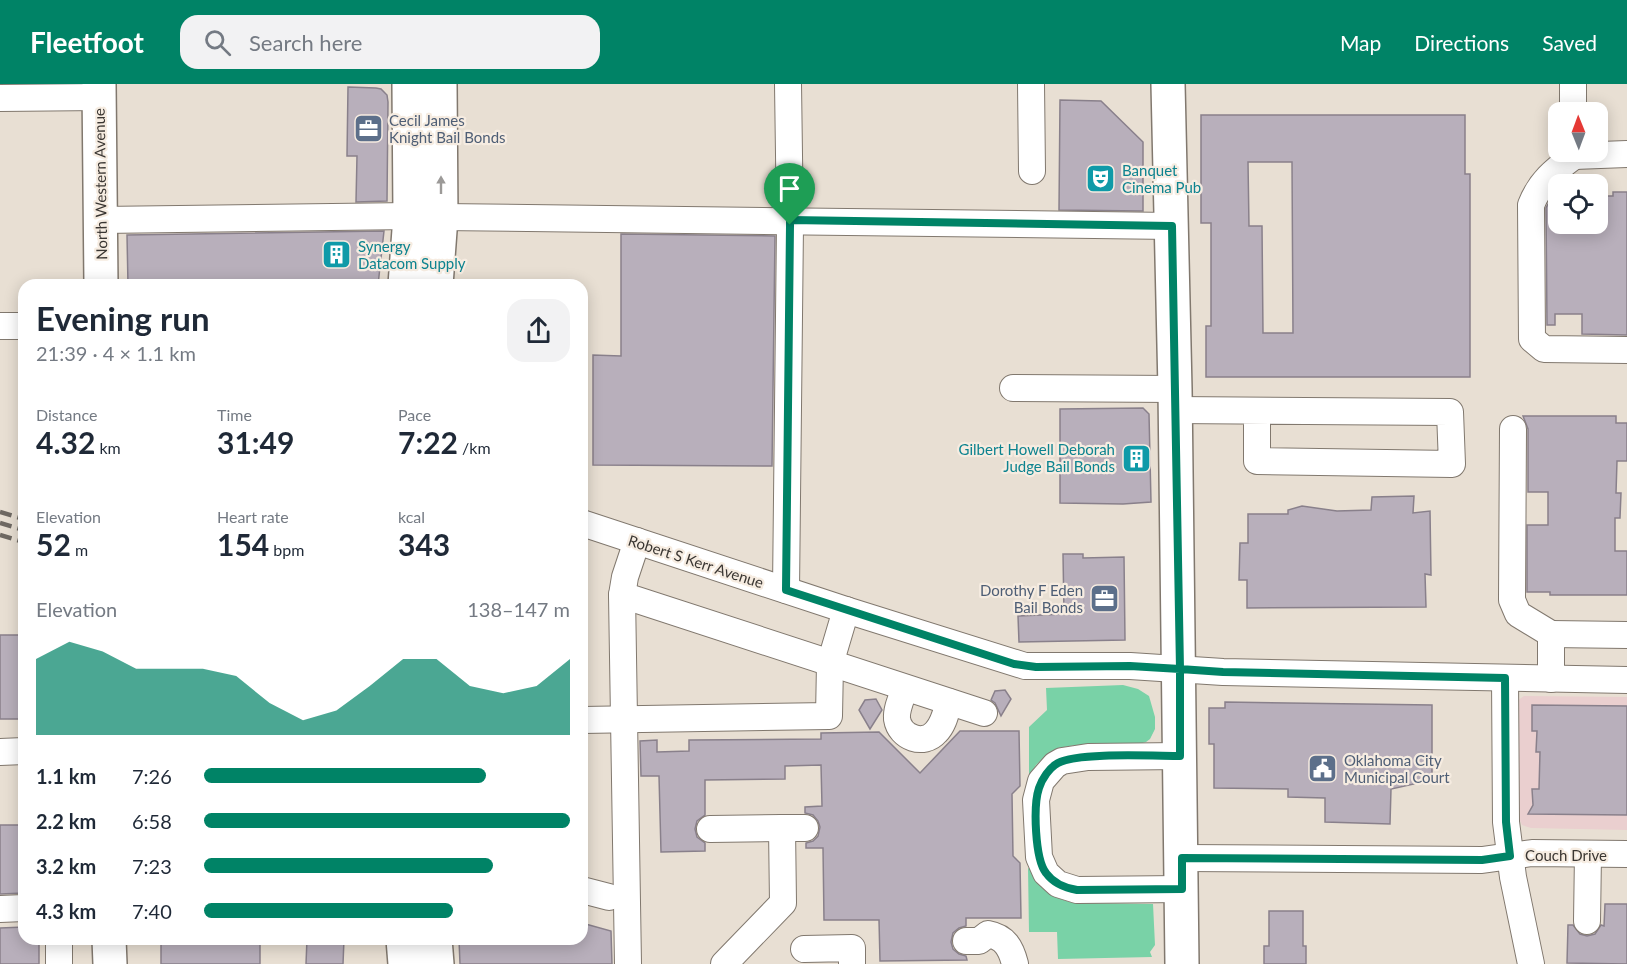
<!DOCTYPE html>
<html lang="en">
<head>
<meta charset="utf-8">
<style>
  :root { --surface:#fff; --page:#f2f2f3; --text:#1f2937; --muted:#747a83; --accent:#008366 }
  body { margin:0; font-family:Lato,sans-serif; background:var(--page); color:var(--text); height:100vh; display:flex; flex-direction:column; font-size:22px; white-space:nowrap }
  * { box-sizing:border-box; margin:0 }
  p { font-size:20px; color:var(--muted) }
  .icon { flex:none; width:33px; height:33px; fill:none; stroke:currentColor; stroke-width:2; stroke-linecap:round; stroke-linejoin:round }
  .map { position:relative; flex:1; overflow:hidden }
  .sheet { position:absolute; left:18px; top:195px; width:570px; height:666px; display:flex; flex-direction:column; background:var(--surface); border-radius:18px; box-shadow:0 3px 15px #0003 }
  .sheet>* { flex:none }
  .needle { width:39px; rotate:359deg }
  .controls { position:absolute; left:1548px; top:18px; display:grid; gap:12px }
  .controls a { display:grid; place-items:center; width:60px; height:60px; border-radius:12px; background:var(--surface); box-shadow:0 3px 15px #0003; font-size:30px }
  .pin { position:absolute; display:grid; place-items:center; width:51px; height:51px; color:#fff; margin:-62px -26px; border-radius:50% 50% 50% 0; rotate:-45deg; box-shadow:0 0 6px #0007 }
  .pin .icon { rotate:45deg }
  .round { display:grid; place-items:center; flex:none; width:63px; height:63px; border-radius:18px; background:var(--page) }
  .summary { display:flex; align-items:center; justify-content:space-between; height:102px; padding:0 18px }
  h1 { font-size:33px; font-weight:700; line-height:45px }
  .stats { display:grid; grid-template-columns:repeat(3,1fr); gap:9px; height:102px; padding:6px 18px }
  .stats div { display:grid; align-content:center }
  .stats b { font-size:30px; font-weight:700 }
  .stats small { font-size:16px; font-weight:400 }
  .stats p { font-size:16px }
  .chart { height:168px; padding:12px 18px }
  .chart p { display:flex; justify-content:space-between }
  .chart svg { width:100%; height:108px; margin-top:6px; fill:var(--accent); opacity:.7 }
  ul { padding:0 18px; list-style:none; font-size:20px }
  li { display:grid; grid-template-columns:96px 72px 1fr; align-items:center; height:45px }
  li i { height:15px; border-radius:8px; background:var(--accent) }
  header { display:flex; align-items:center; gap:36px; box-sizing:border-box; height:84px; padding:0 30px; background:var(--accent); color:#fff }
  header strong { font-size:28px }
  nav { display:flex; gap:33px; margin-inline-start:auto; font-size:21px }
  .search { width:420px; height:54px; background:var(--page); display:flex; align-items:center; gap:15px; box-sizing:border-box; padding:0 21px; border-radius:18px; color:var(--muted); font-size:22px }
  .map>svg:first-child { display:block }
  .commercial { fill:#eacfcf }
  .green { fill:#79d2a7 }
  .building { fill:#b8afbb; stroke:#89808b; stroke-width:1.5; fill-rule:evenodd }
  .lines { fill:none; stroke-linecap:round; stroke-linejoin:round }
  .minor-casing { stroke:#81786e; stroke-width:28 }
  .major-casing { stroke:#81786e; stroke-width:36 }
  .minor { stroke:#fff; stroke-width:26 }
  .major { stroke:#fff; stroke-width:33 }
  .rail { stroke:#6f6963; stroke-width:4.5; stroke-dasharray:12 6; stroke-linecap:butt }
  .oneway { fill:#9c9a98 }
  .route-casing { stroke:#fff; stroke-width:12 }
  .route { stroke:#008366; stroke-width:8 }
  .labels { text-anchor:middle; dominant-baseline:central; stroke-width:4.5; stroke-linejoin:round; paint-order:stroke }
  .service-label { font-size:15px; fill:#4e5e75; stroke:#f6ece1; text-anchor:start }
  .culture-label { font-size:15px; fill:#0d838f; stroke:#f6ece1; text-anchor:start }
  .street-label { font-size:15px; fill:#3a3632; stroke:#f6ece1 }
</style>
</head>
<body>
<header>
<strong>Fleetfoot</strong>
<div class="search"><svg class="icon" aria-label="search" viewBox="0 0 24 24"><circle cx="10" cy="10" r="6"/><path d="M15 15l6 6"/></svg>Search here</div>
<nav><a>Map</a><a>Directions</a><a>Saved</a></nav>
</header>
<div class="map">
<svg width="1627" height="880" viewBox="0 0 1627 880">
  <rect width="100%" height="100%" fill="#e8dfd3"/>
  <path class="commercial" d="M1524 612 1627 613V746L1531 744 1522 741 1518 732 1517 617Z"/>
  <g class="green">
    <path d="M1123 601 1138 605 1149 612 1155 633V645L1150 655 1146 658 1139 660 1076 661 1058 664 1049 669 1036 681 1029 693V643L1047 626 1046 604Z"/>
    <path d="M1028 784 1030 785C1038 805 1054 815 1075 819L1153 820 1155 861 1150 868 1152 873 1058 875 1057 848H1029Z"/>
  </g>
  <g class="building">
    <path d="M348 3 376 4 381 5 387 11 388 18 387 117 356 118 357 72H347Z"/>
    <path d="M1060 16 1101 17 1143 58V127L1059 126Z"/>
    <path d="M1201 31H1465V90H1470V293H1206V242H1211V139H1201ZM1248 78H1292L1293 249H1263L1262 142H1249Z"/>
    <path d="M1613 108H1627V251L1582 250V230H1555V241H1547L1546 124 1548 120 1550 115H1556V140H1598V112H1613Z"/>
    <path d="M384 147 378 201H128L127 151Z"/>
    <path d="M621 150 775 152 772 382 593 381V271L621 272Z"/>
    <path d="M1143 324 1149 330 1151 418 1123 420 1060 419V325Z"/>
    <path d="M1523 332H1616V339H1627V377H1617L1616 409H1621L1620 434H1615V467H1627V511H1550V508H1527V441H1548V408H1528V345Z"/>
    <path d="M1414 412 1413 429 1430 427 1431 491 1425 490 1426 523 1247 524V496H1239L1240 459H1248V430H1288V426L1302 422 1337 427 1371 426 1372 413Z"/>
    <path d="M1063 470H1083V474L1124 473 1125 556 1019 558 1018 532 1064 530Z"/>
    <rect x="0" y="551" width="24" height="84"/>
    <path d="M1005 606 1011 615 1001 632 995 619 991 616 995 607Z"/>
    <path d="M876 615 882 626 870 645 859 626 865 616Z"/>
    <path d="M1225 618 1432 621V696L1391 705 1390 740 1325 738V714L1288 713V705L1214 704V660H1209V624H1225Z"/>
    <path d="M1532 621 1627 622V731L1528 730 1533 721 1532 705H1539L1540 668H1536L1537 647H1532Z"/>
    <path d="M960 647H1019L1020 702 1012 710 1013 772 1020 779 1021 834H966V842L959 844 953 849 951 858 953 865 959 870 966 872 967 876 880 877 879 836H824L823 764H806V759L813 757 818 752 820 743 818 737 813 731 805 729V723L822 722 821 681 785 682V695L705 696V731L697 737 695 745 697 753 705 759V767L661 768 659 692H641L640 657 657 656V668L689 667V656L821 655V649L879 648 920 689Z"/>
    <path d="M0 741H24V809L0 810Z"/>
    <path d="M1605 820H1627V880L1567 879 1568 841H1573L1580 850 1587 852 1595 850 1601 841 1604 842Z"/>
    <path d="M1269 827H1303V862H1306V880H1264V862H1269Z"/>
    <path d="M582 839 611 847 612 880H460L459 855H582Z"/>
    <path d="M24 843V855H39V880H0V844Z"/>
    <rect x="161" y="855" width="99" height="25"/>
    <path d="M307 855H344L343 880H306Z"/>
  </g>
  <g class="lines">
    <defs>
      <g id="minor">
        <path d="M1031 0 1032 87"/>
        <path d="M1573 0V28"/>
        <path d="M0 14 100 13"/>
        <path d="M1573 68 1574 72C1554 87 1540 98 1531 121L1532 255 1544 265 1627 266"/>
        <path d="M1574 72 1627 70"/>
        <path d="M441 133 1172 142"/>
        <path d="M101 136 410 132"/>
        <path d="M0 242H24"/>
        <path d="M1013 304 1175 305"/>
        <path d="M1175 326 1450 328 1452 380 1257 377V327"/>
        <path d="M1513 345 1512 516 1518 530 1551 550V595"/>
        <path d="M582 439 846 526 1025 582H1130L1223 588 1627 596"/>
        <path d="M786 506 790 141 788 0"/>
        <path d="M622 511 984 629"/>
        <path d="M1551 550 1627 551"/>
        <path d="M1505 594 1506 738 1513 793 1531 880"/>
        <path d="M905 604C902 613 896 625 897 635 900 654 924 662 936 648 944 640 946 628 949 618"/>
        <path d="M582 636 829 632 830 580 846 526"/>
        <path d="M0 668 24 667"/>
        <path d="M1180 672 1088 673 1062 677 1055 681 1041 697 1036 716 1039 773 1046 789 1058 800 1077 806 1182 805"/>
        <path d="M710 745 782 744"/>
        <path d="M1182 774 1482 776 1532 769 1627 770"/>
        <path d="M582 806 609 813"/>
        <path d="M0 825 24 824"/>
        <path d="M1587 837 1588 770"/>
        <path d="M59 855V880"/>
        <path d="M966 857H979L988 850C1005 853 1011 864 1015 880"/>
        <path d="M804 865 852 864V880"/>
        <path d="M628 880 622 511 625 493 637 457"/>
        <path d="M724 880 783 819 782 744H805"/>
      </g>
      <g id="major">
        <path d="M99 0 101 201"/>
        <path d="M1168 0 1175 305 1182 880"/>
        <path d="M405 201 410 132 409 0"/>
        <path d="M436 201 441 133 440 0"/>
        <path d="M109 855 110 880"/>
        <path d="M403 855 405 880"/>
        <path d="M435 855 437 880"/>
      </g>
    </defs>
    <use href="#minor" class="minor-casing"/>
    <use href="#major" class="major-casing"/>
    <use href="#minor" class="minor"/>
    <use href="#major" class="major"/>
    <g class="rail">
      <path d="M0 428 24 435"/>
      <path d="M0 439 24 446"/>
      <path d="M0 451 24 458"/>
    </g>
  </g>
  <defs><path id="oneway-solid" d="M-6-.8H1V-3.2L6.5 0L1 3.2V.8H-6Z" transform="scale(1.5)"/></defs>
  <use class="oneway" href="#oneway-solid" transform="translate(441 101) rotate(-90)"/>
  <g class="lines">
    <defs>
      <path id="route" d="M790 141 786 506 1014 580 1036 583 1130 582 1180 585V672C1154 672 1078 668 1058 679 1049 684 1042 695 1039 704 1033 722 1035 775 1046 789 1054 800 1065 804 1077 806L1182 805V774L1482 776 1510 772 1506 738 1505 594 1223 588 1180 585 1172 142 790 136V141"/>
    </defs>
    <use href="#route" class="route-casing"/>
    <use href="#route" class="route"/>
  </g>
  <defs>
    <symbol id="office-square" viewBox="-11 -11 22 22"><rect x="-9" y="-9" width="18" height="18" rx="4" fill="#5c6f8a" stroke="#f6ece1"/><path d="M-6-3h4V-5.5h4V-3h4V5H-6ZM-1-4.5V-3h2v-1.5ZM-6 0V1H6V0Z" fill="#fff"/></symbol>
    <symbol id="theatre-square" viewBox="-11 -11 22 22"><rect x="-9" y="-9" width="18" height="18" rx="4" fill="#0f9aa8" stroke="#f6ece1"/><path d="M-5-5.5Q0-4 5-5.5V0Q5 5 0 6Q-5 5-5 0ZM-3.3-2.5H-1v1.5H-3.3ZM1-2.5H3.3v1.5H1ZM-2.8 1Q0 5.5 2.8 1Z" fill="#fff"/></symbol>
    <symbol id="building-square" viewBox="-11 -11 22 22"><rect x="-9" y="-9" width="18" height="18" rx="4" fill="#0f9aa8" stroke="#f6ece1"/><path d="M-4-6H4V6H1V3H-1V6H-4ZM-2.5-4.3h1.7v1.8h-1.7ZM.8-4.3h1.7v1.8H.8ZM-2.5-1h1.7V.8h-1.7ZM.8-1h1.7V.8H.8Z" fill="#fff"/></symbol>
    <symbol id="civic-square" viewBox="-11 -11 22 22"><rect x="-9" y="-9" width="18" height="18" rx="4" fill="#5c6f8a" stroke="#f6ece1"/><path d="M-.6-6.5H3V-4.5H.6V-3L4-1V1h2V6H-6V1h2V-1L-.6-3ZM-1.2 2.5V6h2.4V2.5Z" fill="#fff"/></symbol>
  </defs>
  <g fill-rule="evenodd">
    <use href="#office-square" x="352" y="28" width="33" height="33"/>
    <use href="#theatre-square" x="1084" y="78" width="33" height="33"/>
    <use href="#building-square" x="320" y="154" width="33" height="33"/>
    <use href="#building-square" x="1120" y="358" width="33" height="33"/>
    <use href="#office-square" x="1088" y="498" width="33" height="33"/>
    <use href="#civic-square" x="1306" y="668" width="33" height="33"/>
  </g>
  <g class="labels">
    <g class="service-label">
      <text x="389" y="36">Cecil James<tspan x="389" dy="17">Knight Bail Bonds</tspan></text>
      <text x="1083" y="506" text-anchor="end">Dorothy F Eden<tspan x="1083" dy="17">Bail Bonds</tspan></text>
      <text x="1344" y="676">Oklahoma City<tspan x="1344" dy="17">Municipal Court</tspan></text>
    </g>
    <g class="culture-label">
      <text x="1122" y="86">Banquet<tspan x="1122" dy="17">Cinema Pub</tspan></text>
      <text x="358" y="162">Synergy<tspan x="358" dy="17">Datacom Supply</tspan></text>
      <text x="1115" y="365" text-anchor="end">Gilbert Howell Deborah<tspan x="1115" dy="17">Judge Bail Bonds</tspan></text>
    </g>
    <g class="street-label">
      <text transform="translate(100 100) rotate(-91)">North Western Avenue</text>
      <text transform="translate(696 477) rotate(18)">Robert S Kerr Avenue</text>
      <text x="1566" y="771">Couch Drive</text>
    </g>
  </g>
</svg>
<div class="controls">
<a><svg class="needle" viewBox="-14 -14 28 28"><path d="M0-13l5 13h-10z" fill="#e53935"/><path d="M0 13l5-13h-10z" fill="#747a83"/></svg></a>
<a><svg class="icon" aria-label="locate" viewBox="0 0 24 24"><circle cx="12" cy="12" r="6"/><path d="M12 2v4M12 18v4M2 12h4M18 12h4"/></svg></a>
</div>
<div class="pin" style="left:790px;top:141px;background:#1e9e55"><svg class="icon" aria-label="arrive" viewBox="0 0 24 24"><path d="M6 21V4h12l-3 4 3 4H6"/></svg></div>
<section class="sheet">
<div class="summary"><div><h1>Evening run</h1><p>21:39 · 4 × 1.1 km</p></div><a class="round"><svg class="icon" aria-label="share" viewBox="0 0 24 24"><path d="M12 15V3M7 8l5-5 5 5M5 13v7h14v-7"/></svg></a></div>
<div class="stats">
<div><p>Distance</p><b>4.32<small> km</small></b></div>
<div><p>Time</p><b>31:49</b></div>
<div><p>Pace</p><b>7:22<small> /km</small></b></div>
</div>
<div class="stats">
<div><p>Elevation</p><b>52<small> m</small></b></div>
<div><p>Heart rate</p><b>154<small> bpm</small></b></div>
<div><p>kcal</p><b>343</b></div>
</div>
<div class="chart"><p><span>Elevation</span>138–147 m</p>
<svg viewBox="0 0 160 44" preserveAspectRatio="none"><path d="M0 44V13L10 6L20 10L30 17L40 17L50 17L60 20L70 31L80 38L90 34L100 24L110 13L120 13L130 24L140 27L150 24L160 13V44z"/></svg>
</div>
<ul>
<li><b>1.1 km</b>7:26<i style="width:77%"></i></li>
<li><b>2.2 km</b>6:58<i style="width:100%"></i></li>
<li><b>3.2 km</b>7:23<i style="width:79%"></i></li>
<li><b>4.3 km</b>7:40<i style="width:68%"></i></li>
</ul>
</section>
</div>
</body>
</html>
